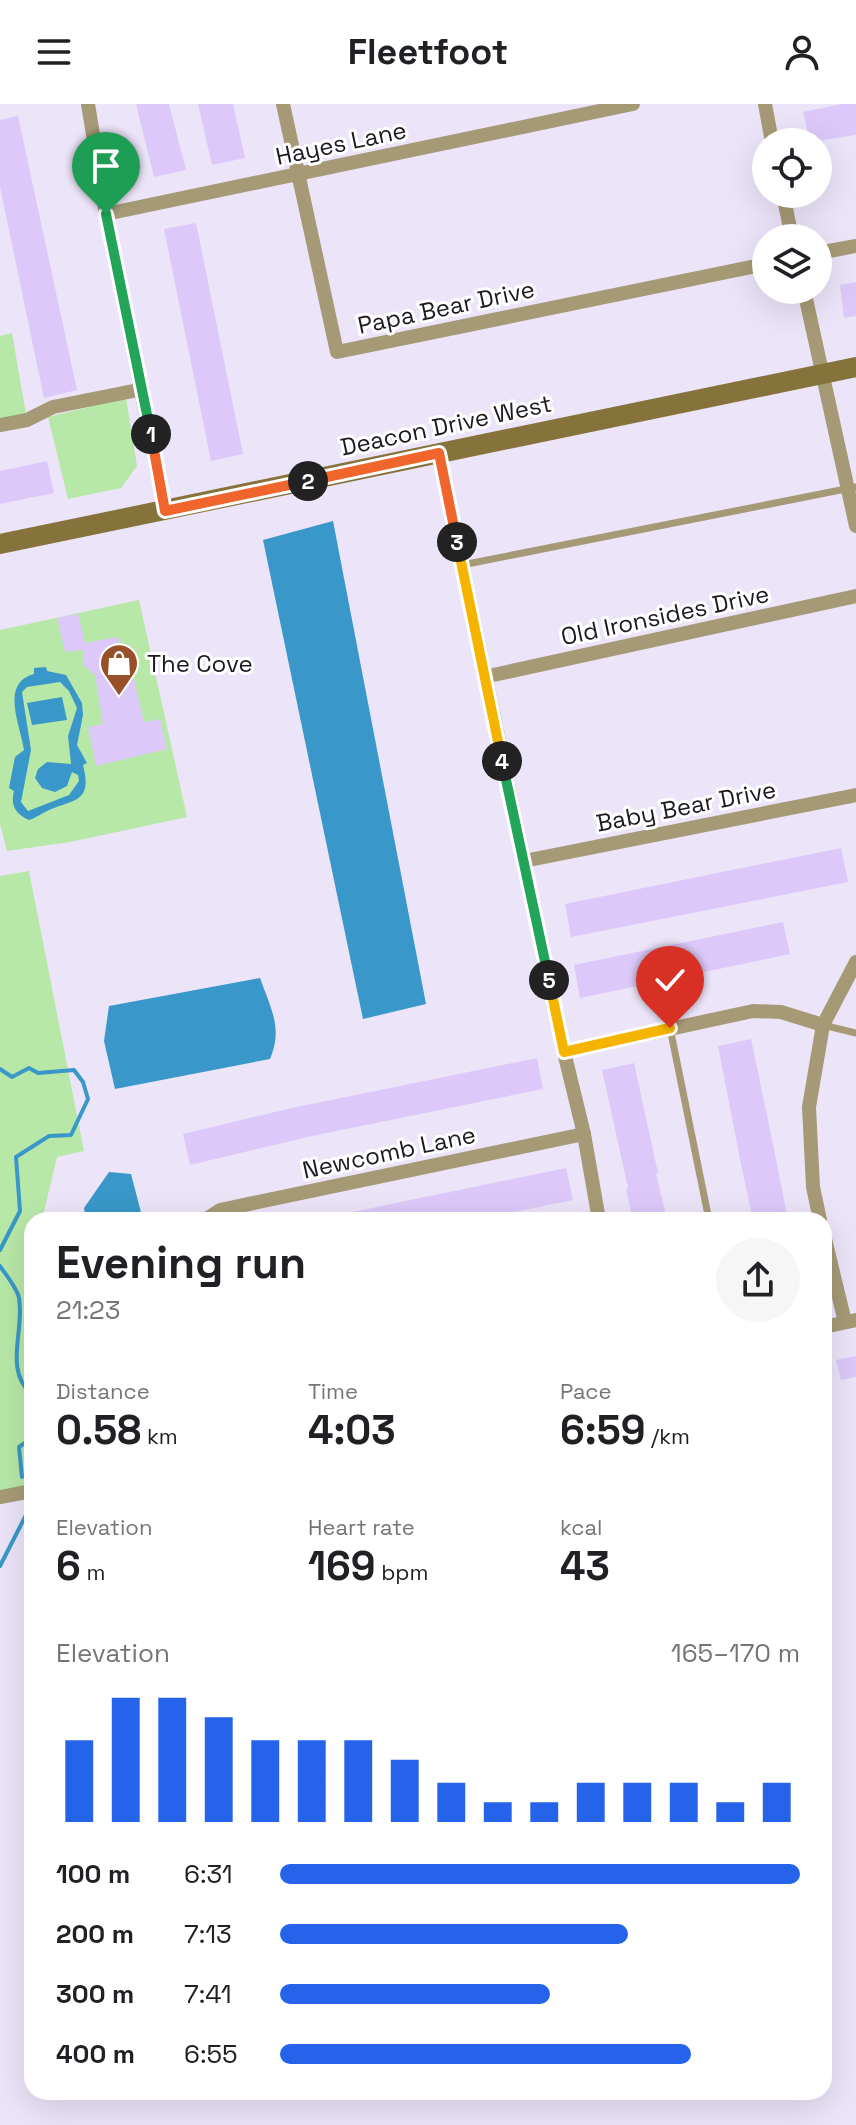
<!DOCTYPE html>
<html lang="en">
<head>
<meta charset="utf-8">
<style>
  :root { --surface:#fff; --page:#f6f6f6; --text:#202124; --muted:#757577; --accent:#2563eb }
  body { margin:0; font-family:"Space Grotesk",sans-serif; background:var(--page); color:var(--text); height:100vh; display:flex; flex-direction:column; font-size:30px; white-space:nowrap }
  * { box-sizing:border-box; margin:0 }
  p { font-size:26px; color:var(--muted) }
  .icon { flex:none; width:44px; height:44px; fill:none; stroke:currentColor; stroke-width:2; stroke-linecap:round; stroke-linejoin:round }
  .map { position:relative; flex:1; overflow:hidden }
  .panel { position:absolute; left:24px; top:1108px; width:808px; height:888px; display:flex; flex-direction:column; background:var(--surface); border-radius:24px; box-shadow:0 8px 32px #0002 }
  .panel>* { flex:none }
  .fabs { position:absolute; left:752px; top:24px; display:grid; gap:16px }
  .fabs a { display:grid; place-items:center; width:80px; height:80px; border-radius:50%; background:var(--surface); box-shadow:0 8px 32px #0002; font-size:40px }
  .pin { position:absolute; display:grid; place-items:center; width:68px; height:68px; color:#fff; margin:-82px -34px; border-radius:50% 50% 50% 0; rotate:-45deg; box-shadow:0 0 8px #0007 }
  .pin .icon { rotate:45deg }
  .km { position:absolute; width:40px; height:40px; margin:-20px; border-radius:50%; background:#222; color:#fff; font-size:22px; line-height:40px; text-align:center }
  .round { display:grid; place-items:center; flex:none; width:84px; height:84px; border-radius:42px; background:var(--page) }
  .head { display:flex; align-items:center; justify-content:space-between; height:136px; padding:0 32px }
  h1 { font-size:44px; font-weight:800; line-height:60px }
  .metrics { display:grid; grid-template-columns:repeat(3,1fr); gap:12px; height:136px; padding:8px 32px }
  .metrics div { display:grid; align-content:center }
  .metrics b { font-size:40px; font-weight:800 }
  .metrics small { font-size:22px; font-weight:400 }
  .metrics p { font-size:22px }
  .chart { height:224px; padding:16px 32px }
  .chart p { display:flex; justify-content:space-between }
  .chart svg { width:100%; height:144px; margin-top:8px; stroke:var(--accent); stroke-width:6 }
  ul { padding:0 32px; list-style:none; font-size:26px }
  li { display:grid; grid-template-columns:128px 96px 1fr; align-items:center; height:60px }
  li i { height:20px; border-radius:10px; background:var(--accent) }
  header { display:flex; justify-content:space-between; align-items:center; height:104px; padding:0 32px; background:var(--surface); font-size:36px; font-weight:800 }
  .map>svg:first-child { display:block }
  .green { fill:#b8e8a8 }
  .water { fill:#3998c9; fill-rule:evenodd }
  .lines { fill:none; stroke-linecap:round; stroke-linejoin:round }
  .stream { stroke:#3998c9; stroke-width:4 }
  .building { fill:#dcc9f9 }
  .lane { stroke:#a69a76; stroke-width:7 }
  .street { stroke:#a69a76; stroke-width:14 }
  .secondary { stroke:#86733c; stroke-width:20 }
  .split-1-casing { stroke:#fff; stroke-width:16 }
  .split-2-casing { stroke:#fff; stroke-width:16 }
  .split-3-casing { stroke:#fff; stroke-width:16 }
  .split-4-casing { stroke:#fff; stroke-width:16 }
  .split-5-casing { stroke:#fff; stroke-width:16 }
  .split-6-casing { stroke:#fff; stroke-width:16 }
  .split-1 { stroke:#22a559; stroke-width:10 }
  .split-2 { stroke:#f0652b; stroke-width:10 }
  .split-3 { stroke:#f0652b; stroke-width:10 }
  .split-4 { stroke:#f5b400; stroke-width:10 }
  .split-5 { stroke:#22a559; stroke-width:10 }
  .split-6 { stroke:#f5b400; stroke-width:10 }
  .labels { text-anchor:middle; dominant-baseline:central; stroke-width:6; stroke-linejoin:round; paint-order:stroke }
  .street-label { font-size:24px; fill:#1c1920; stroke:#fff }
  .poi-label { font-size:24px; fill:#1c1920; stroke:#fff; text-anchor:start }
</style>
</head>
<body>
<header><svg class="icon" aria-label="menu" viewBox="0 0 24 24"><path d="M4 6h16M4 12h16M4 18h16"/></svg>Fleetfoot<svg class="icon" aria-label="person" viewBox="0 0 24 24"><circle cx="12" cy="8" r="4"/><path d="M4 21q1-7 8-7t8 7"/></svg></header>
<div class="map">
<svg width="856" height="2021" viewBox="0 0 856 2021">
  <rect width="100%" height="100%" fill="#ece4f9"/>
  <g class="green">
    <path d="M12 229 27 316 0 321V232Z"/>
    <path d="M126 294 137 362 121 384 68 395 48 313Z"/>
    <path d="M139 496 187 713 70 738 7 747 0 720V526Z"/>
    <path d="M29 767 84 1047 57 1053 42 1116H32V1387L0 1393V772Z"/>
  </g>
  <g class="water">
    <path d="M333 417 426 900 363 915 263 436Z"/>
    <path d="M46 563 47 567 66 571 82 599 83 611 77 641 87 659 83 661C93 700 73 695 47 707 40 710 36 714 29 716 16 710 10 702 14 687L9 684 15 653 24 646C20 621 0 579 34 570V564ZM60 578 69 587 77 604 68 632 71 660 47 658 38 665 35 674 42 684 55 688 67 682 72 668 78 671 79 677 69 691 28 707 21 698 31 646 22 588 27 583Z"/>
    <path d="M62 593 67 616 32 621 27 599Z"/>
    <path d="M260 874C271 905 283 924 270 955L115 985 104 937 109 902Z"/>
    <path d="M109 1068 131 1070 143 1116H86L84 1104Z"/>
  </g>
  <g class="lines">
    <g class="stream">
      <path d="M0 965 12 973 29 964 38 969 74 966 83 978 88 995 71 1031 49 1032 16 1053 20 1107 0 1146"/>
      <path d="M0 1162C6 1171 17 1184 19 1194 25 1227 3 1265 32 1291"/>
      <path d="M22 1373 19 1343 32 1334"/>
      <path d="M0 1462 26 1411 27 1398"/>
    </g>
  </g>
  <g class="building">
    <path d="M136 0H169L186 66 154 73Z"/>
    <path d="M198 0H233L245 54 212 61Z"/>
    <path d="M842 0H856V31L810 38 803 8Z"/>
    <path d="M18 12 77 286 44 294 0 83V16Z"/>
    <path d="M196 119 243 350 211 357 164 125Z"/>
    <path d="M856 178V212L844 214 840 181Z"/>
    <path d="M47 357 54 389 0 400V367Z"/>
    <path d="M78 510 85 539 118 533 124 556 130 558 144 618 160 615 167 645 96 662 88 623 103 620 95 571 84 562 83 546 65 548 57 514Z"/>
    <path d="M841 744 848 778 571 833 565 800Z"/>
    <path d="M783 818 790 850 580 894 574 861Z"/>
    <path d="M751 935 774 1045 788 1116H753L741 1060 718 942Z"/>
    <path d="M537 954 543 985 312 1032 190 1061 183 1030 292 1004Z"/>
    <path d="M634 959 658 1069H656L667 1116H633L626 1085 628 1084 602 966Z"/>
    <path d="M566 1064 573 1096 474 1116H339L338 1111Z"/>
    <path d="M856 1252V1273L841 1276 836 1256Z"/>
  </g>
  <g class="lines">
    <g class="lane">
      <path d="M462 461 856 383"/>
      <path d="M823 921 856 929"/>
      <path d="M670 924 709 1116"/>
    </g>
    <g class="street">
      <path d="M88 0 106 110 165 407"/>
      <path d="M283 0 337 248 766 160"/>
      <path d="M765 0 772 38"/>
      <path d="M783 90 792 134"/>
      <path d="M106 110 633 0"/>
      <path d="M818 149 856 142"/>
      <path d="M804 186 856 422"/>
      <path d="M0 321 27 316 53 303 143 285"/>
      <path d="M439 349 564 948 584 1030 599 1116"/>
      <path d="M484 573 856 492"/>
      <path d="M524 757 856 691"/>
      <path d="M564 948 753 907 781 908 823 921"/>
      <path d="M205 1116 220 1106 584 1030"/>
      <path d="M820 1116 813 1083 809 1003 823 921 856 858"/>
      <path d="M824 1131 845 1218"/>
      <path d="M824 1223 856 1216"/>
      <path d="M0 1393 32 1387"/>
    </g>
    <path class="secondary" d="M0 440 856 263"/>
  </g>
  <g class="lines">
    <defs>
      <path id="split-1" d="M106 110 151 330"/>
      <path id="split-2" d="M151 330 165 407 308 377"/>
      <path id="split-3" d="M308 377 439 349 457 438"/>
      <path id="split-4" d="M457 438 502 657"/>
      <path id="split-5" d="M502 657 549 876"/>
      <path id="split-6" d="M549 876 564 948 670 924"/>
    </defs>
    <use href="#split-1" class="split-1-casing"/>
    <use href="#split-2" class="split-2-casing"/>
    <use href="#split-3" class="split-3-casing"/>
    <use href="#split-4" class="split-4-casing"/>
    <use href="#split-5" class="split-5-casing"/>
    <use href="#split-6" class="split-6-casing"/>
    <use href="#split-1" class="split-1"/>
    <use href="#split-2" class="split-2"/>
    <use href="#split-3" class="split-3"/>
    <use href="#split-4" class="split-4"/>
    <use href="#split-5" class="split-5"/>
    <use href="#split-6" class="split-6"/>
  </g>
  <defs>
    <symbol id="shop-pin" viewBox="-11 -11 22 30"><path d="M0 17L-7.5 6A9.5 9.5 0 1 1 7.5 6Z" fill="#97502a" stroke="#fff"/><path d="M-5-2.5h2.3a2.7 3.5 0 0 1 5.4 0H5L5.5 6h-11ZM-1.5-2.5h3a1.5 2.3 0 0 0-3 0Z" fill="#fff"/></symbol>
  </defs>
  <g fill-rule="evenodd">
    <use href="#shop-pin" x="97" y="537" width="44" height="60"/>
  </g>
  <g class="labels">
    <g class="street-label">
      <text transform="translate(341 39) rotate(-12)">Hayes Lane</text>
      <text transform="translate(446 203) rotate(-12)">Papa Bear Drive</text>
      <text transform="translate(446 321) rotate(-12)">Deacon Drive West</text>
      <text transform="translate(665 511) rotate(-12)">Old Ironsides Drive</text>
      <text transform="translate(686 702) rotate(-11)">Baby Bear Drive</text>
      <text transform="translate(389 1048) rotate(-12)">Newcomb Lane</text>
    </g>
    <g class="poi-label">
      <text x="147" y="559">The Cove</text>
    </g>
  </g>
</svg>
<div class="fabs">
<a><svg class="icon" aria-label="locate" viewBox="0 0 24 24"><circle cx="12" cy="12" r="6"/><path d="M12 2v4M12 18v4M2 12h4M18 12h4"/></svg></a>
<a><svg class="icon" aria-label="layers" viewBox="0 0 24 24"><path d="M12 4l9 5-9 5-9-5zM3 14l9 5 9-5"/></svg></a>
</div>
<div class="pin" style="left:106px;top:110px;background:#1e9e55"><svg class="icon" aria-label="arrive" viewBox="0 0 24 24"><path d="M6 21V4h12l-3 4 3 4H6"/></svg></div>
<div class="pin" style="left:670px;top:924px;background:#d93025"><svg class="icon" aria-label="check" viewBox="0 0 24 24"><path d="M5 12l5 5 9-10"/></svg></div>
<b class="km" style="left:151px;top:330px">1</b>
<b class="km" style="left:308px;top:377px">2</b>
<b class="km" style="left:457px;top:438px">3</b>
<b class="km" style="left:502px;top:657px">4</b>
<b class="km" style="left:549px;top:876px">5</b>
<section class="panel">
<div class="head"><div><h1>Evening run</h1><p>21:23</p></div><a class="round"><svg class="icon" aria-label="share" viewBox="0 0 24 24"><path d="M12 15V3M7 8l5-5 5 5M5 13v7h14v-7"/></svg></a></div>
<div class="metrics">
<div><p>Distance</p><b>0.58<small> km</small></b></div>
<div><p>Time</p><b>4:03</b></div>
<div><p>Pace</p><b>6:59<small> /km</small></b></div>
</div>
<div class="metrics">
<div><p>Elevation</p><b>6<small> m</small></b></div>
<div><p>Heart rate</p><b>169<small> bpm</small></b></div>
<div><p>kcal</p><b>43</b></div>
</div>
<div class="chart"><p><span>Elevation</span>165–170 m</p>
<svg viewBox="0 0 160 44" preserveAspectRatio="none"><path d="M5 44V19M15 44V6M25 44V6M35 44V12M45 44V19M55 44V19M65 44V19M75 44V25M85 44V32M95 44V38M105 44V38M115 44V32M125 44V32M135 44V32M145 44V38M155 44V32"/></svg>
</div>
<ul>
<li><b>100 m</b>6:31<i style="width:100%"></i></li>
<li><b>200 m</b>7:13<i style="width:67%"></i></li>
<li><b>300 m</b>7:41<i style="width:52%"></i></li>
<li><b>400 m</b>6:55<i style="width:79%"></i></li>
</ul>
</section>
</div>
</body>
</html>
